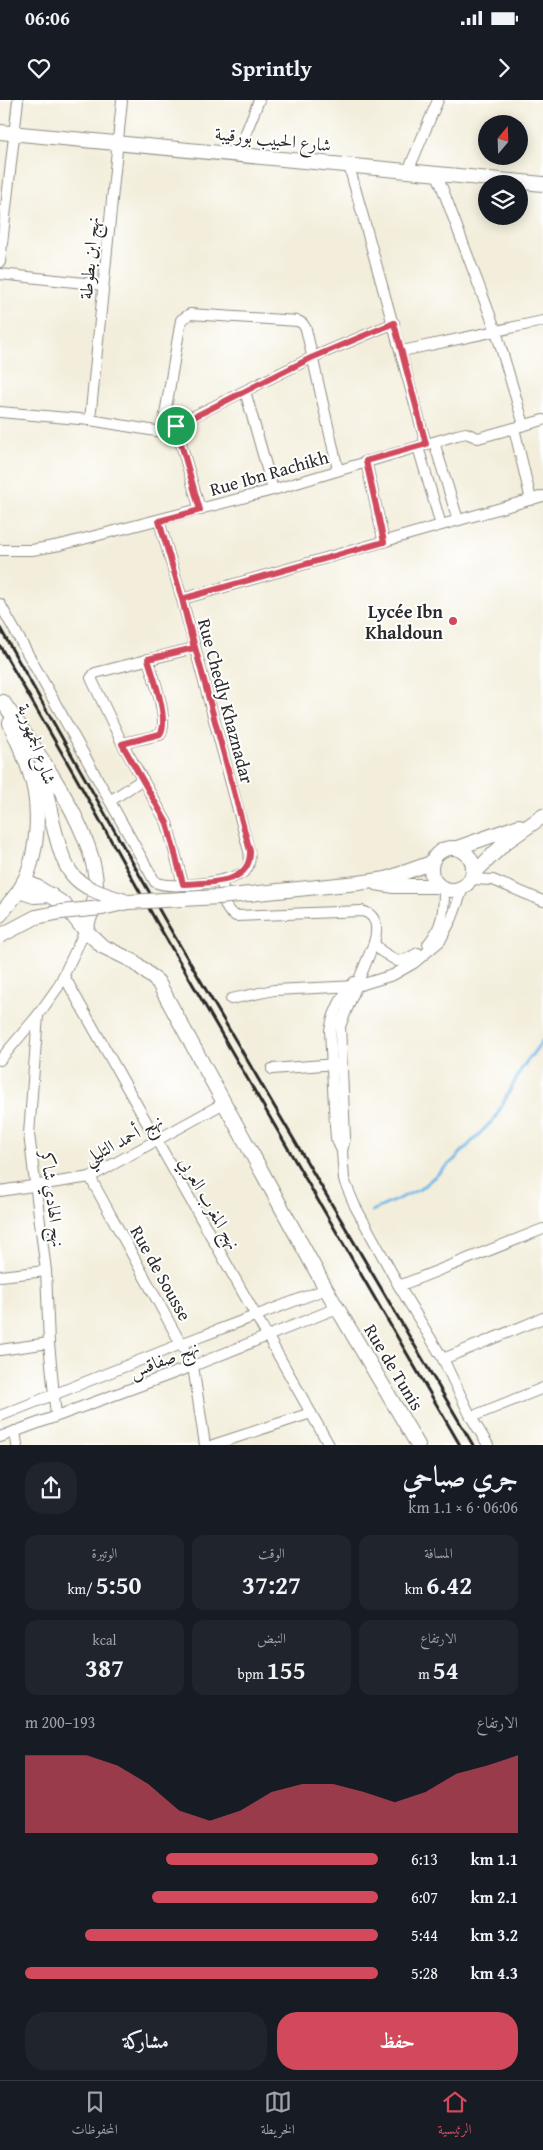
<!DOCTYPE html>
<html lang="ar">
<head>
<meta charset="utf-8">
<style>
  :root { --surface:#171b24; --page:#20242c; --text:#f1f3f6; --muted:#9ea1a6; --line:#363941; --accent:#d1495b }
  body { margin:0; font-family:"Gentium Book Plus",Amiri,serif; background:var(--page); color:var(--text); direction:rtl; height:100vh; display:flex; flex-direction:column; font-size:19px; white-space:nowrap }
  * { box-sizing:border-box; margin:0 }
  p { font-size:16px; color:var(--muted) }
  .icon { flex:none; width:28px; height:28px; fill:none; stroke:currentColor; stroke-width:2; stroke-linecap:round; stroke-linejoin:round }
  .map { position:relative; height:1345px; overflow:hidden; direction:ltr }
  .side { display:flex; flex-direction:column; background:var(--surface); flex:1 }
  .side>* { flex:none }
  .needle { width:32px; rotate:19deg }
  .controls { position:absolute; left:478px; top:15px; display:grid; gap:10px }
  .controls a { display:grid; place-items:center; width:50px; height:50px; border-radius:50%; background:var(--surface); box-shadow:0 2px 12px #0003; font-size:25px }
  .pin { position:absolute; display:grid; place-items:center; width:42px; height:42px; color:#fff; margin:-21px; border:2px solid #fff; border-radius:50%; box-shadow:0 1px 5px #0007 }
  .round { display:grid; place-items:center; flex:none; width:52px; height:52px; border-radius:20px; background:var(--page) }
  .summary { display:flex; align-items:center; justify-content:space-between; height:85px; padding:0 25px }
  h1 { font-size:28px; font-weight:700; line-height:38px }
  .metrics { display:grid; grid-template-columns:repeat(3,1fr); gap:8px; height:85px; padding:5px 25px }
  .metrics div { display:grid; align-content:center; border-radius:12px; background:var(--page); text-align:center }
  .metrics b { font-size:25px; font-weight:700 }
  .metrics small { font-size:14px; font-weight:400 }
  .metrics p { font-size:14px }
  .chart { height:140px; padding:10px 25px }
  .chart p { display:flex; justify-content:space-between }
  .chart svg { width:100%; height:90px; margin-top:5px; fill:var(--accent); opacity:.7 }
  .primary-button { display:flex; gap:10px; margin-top:auto; padding:10px 25px }
  .primary-button a { flex:1; height:58px; border-radius:20px; background:var(--accent); color:#fff; font-size:20px; font-weight:700; line-height:58px; text-align:center }
  .primary-button a+a { background:var(--page); color:var(--text) }
  ul { padding:0 25px; list-style:none; font-size:16px }
  li { display:grid; grid-template-columns:80px 60px 1fr; align-items:center; height:38px }
  li i { height:12px; border-radius:6px; background:var(--accent) }
  .status { display:flex; justify-content:space-between; align-items:center; height:35px; padding:0 25px; background:var(--surface); direction:ltr }
  .status svg { height:14px; fill:currentColor }
  header { display:flex; justify-content:space-between; align-items:center; height:65px; padding:0 25px; background:var(--surface); font-size:22px; font-weight:700 }
  .menu { display:flex; justify-content:space-around; align-items:center; height:70px; border-top:1px solid var(--line); background:var(--surface); font-size:14px; color:var(--muted) }
  .menu a { display:grid; justify-items:center; gap:2px }
  .menu .on { color:var(--accent) }
  .map>svg:first-child { display:block }
  .lines { fill:none; stroke-linecap:round; stroke-linejoin:round }
  .stream { stroke:#72b8e9; stroke-width:3 }
  .street-casing { stroke:#8f8c83; stroke-width:12 }
  .secondary-casing { stroke:#8f8c83; stroke-width:16 }
  .street { stroke:#fff; stroke-width:10 }
  .secondary { stroke:#fff; stroke-width:14 }
  .rail { stroke:#2b2b2b; stroke-width:3 }
  .secondary-bridge-casing { stroke:#8f8c83; stroke-width:16; stroke-linecap:butt }
  .secondary-bridge { stroke:#fff; stroke-width:14 }
  .route-casing { stroke:#fff; stroke-width:10 }
  .route { stroke:#d1495b; stroke-width:6 }
  .poi-dot { fill:#d1495b; stroke:#fff; stroke-width:2 }
  .labels { text-anchor:middle; dominant-baseline:central; stroke-width:4; stroke-linejoin:round; paint-order:stroke }
  .street-label { font-size:18px; fill:#2b2b2b; stroke:#fff }
  .poi-label { font-size:18px; font-weight:bold; fill:#2b2b2b; stroke:#fff; text-anchor:end }
</style>
</head>
<body>
<div class="status"><b>06:06</b><svg viewBox="0 0 49 12"><path d="M0 12V9h3v3zM5 12V6h3v6zM10 12V3h3v9zM15 12V0h3v12zM26 1h20v11H26zM47 4h2v5h-2z"/></svg></div>
<header><svg class="icon" aria-label="forward" viewBox="0 0 24 24"><path d="M9 5l7 7-7 7"/></svg>Sprintly<svg class="icon" aria-label="heart" viewBox="0 0 24 24"><path d="M12 20l-8-8c-3-5 5-10 8-4 3-6 11-1 8 4z"/></svg></header>
<div class="map">
<svg width="543" height="1345" viewBox="0 0 543 1345">
  <rect width="100%" height="100%" fill="#fff"/>
  <filter id="ink" filterUnits="userSpaceOnUse"><feTurbulence type="fractalNoise" baseFrequency=".02" numOctaves="2"/><feDisplacementMap in="SourceGraphic" scale="10" xChannelSelector="R" yChannelSelector="G"/><feConvolveMatrix kernelMatrix="1 2 1 2 8 2 1 2 1" color-interpolation-filters="sRGB"/></filter>
  <filter id="wash" filterUnits="userSpaceOnUse"><feTurbulence type="fractalNoise" baseFrequency=".0096" numOctaves="4" result="noise"/><feDisplacementMap in="SourceGraphic" scale="20" xChannelSelector="R" yChannelSelector="G"/><feGaussianBlur stdDeviation="1.12" result="paint"/><feColorMatrix in="noise" values="0 0 0 0 0 0 0 0 0 0 0 0 0 0 0 0 0 1.4 0 .05"/><feComposite in="paint" operator="in"/></filter>
  <g filter="url(#wash)">
    <rect width="100%" height="100%" fill="#f3eedb"/>
    <g class="lines">
      <path class="stream" d="M372 1111 420 1089 453 1061 495 1018 522 968 543 940"/>
    </g>
  </g>
  <g filter="url(#ink)">
    <g class="lines">
      <defs>
        <g id="street">
          <path d="M237 55 259 0"/>
          <path d="M349 66 426 344"/>
          <path d="M408 71 438 0"/>
          <path d="M437 74 496 231 524 325"/>
          <path d="M0 162 18 0"/>
          <path d="M0 174 103 185"/>
          <path d="M402 251 543 221"/>
          <path d="M245 291 273 390"/>
          <path d="M0 312 90 320 162 332 311 258 394 223"/>
          <path d="M90 320 122 0"/>
          <path d="M176 326 200 410"/>
          <path d="M514 328 531 400"/>
          <path d="M162 332 181 220 190 214 298 221 303 224 306 229 338 370"/>
          <path d="M434 342 458 420"/>
          <path d="M418 347 441 425"/>
          <path d="M366 361 384 442"/>
          <path d="M0 450H32L60 445 273 390 457 335 466 333 478 338 543 320"/>
          <path d="M182 499 543 396"/>
          <path d="M0 504 155 782C169 790 236 782 246 770 250 764 250 757 249 751L182 499 159 421"/>
          <path d="M122 643 160 635C170 621 153 576 148 559"/>
          <path d="M110 701 143 679"/>
          <path d="M471 779 493 780 543 801"/>
          <path d="M222 781C224 793 222 811 236 816L362 811C378 815 378 829 374 843L340 926 344 1015 345 1038 342 1051 344 1080 355 1106 399 1186 443 1259 471 1317 488 1345"/>
          <path d="M183 784 167 723 122 643 91 578 95 573 194 548"/>
          <path d="M374 843 381 851 397 861 407 859 418 853"/>
          <path d="M428 844C443 827 444 810 444 789"/>
          <path d="M64 876 329 1345"/>
          <path d="M231 899 274 890 357 886 393 875 414 863 440 841 452 818 463 788"/>
          <path d="M38 915 29 1034 46 1171 49 1243 56 1316"/>
          <path d="M0 960 38 915 58 887 85 831"/>
          <path d="M272 969 336 964"/>
          <path d="M342 1051 336 1038 335 1025 330 930C333 913 342 895 354 882"/>
          <path d="M90 1077 193 1266 205 1345"/>
          <path d="M0 1091 90 1077 224 1003"/>
          <path d="M0 1176 46 1171"/>
          <path d="M399 1186 543 1129"/>
          <path d="M0 1250 49 1243"/>
          <path d="M443 1259 543 1218"/>
          <path d="M0 1316 181 1244 326 1189"/>
          <path d="M471 1317 543 1288"/>
          <path d="M15 1331 17 1345"/>
          <path d="M0 1337 193 1266 337 1208"/>
          <path d="M213 1345 311 1313"/>
        </g>
        <g id="secondary">
          <path d="M0 32 543 84"/>
          <path d="M3 602C34 647 96 732 96 786 96 801 90 817 85 831"/>
          <path d="M41 667 52 720"/>
          <circle cx="452" cy="769" r="21"/>
          <path d="M457 748 519 726"/>
          <path d="M473 774 506 742 543 716"/>
          <path d="M24 781 37 787 64 804 80 825 102 846 133 861 158 882 326 1189 418 1345"/>
          <path d="M358 783 386 779 431 763"/>
          <path d="M376 783 394 786H438"/>
          <path d="M19 791 34 796 51 795"/>
          <path d="M0 815C6 807 13 799 19 791 39 758 42 705 29 670 24 654 16 639 10 623"/>
        </g>
      </defs>
      <use href="#street" class="street-casing"/>
      <use href="#secondary" class="secondary-casing"/>
      <use href="#street" class="street"/>
      <use href="#secondary" class="secondary"/>
      <g class="rail">
        <path d="M0 528 165 820 473 1345"/>
        <path d="M0 546 74 674 156 821 460 1345"/>
      </g>
      <defs>
        <g id="secondary-bridge">
          <path d="M52 720C66 775 69 785 125 801"/>
          <path d="M0 836 36 817 61 812 102 808 128 802 219 797 358 783"/>
        </g>
      </defs>
      <use href="#secondary-bridge" class="secondary-bridge-casing"/>
      <use href="#secondary-bridge" class="secondary-bridge"/>
    </g>
  </g>
  <g class="lines" filter="url(#ink)">
    <defs>
      <path id="route" d="M176 326 200 410 159 421 182 499 250 751C251 786 208 782 183 784L167 723 122 644 160 634C170 621 153 576 148 559L194 548 182 499 384 442 366 361 426 344 394 223 311 258 176 326"/>
    </defs>
    <use href="#route" class="route-casing"/>
    <use href="#route" class="route"/>
  </g>
  <circle class="poi-dot" cx="453" cy="521" r="5"/>
  <g class="labels">
    <g class="street-label">
      <text transform="translate(273 39) rotate(6)">شارع الحبيب بورقيبة</text>
      <text transform="translate(89 158) rotate(-85)">نهج ابن بطوطة</text>
      <text transform="translate(269 373) rotate(-16)">Rue Ibn Rachikh</text>
      <text transform="translate(226 601) rotate(75)">Rue Chedly Khaznadar</text>
      <text transform="translate(37 644) rotate(71)">شارع الجمهورية</text>
      <text transform="translate(123 1039) rotate(-28)">نهج أحمد التليلي</text>
      <text transform="translate(53 1099) rotate(83)">نهج الهادي شاكر</text>
      <text transform="translate(210 1103) rotate(60)">نهج المغرب العربي</text>
      <text transform="translate(161 1173) rotate(61)">Rue de Sousse</text>
      <text transform="translate(164 1259) rotate(-21)">نهج صفاقس</text>
      <text transform="translate(394 1267) rotate(59)">Rue de Tunis</text>
    </g>
    <g class="poi-label">
      <text x="443" y="511">Lycée Ibn<tspan x="443" dy="21">Khaldoun</tspan></text>
    </g>
  </g>
</svg>
<div class="controls">
<a><svg class="needle" viewBox="-14 -14 28 28"><path d="M0-13l5 13h-10z" fill="#e53935"/><path d="M0 13l5-13h-10z" fill="#9ea1a6"/></svg></a>
<a><svg class="icon" aria-label="layers" viewBox="0 0 24 24"><path d="M12 4l9 5-9 5-9-5zM3 14l9 5 9-5"/></svg></a>
</div>
<div class="pin" style="left:176px;top:326px;background:#1e9e55"><svg class="icon" aria-label="arrive" viewBox="0 0 24 24"><path d="M6 21V4h12l-3 4 3 4H6"/></svg></div>
</div>
<section class="side">
<div class="summary"><div><h1>جري صباحي</h1><p>06:06 · 6 × 1.1 km</p></div><a class="round"><svg class="icon" aria-label="share" viewBox="0 0 24 24"><path d="M12 15V3M7 8l5-5 5 5M5 13v7h14v-7"/></svg></a></div>
<div class="metrics">
<div><p>المسافة</p><b>6.42<small> km</small></b></div>
<div><p>الوقت</p><b>37:27</b></div>
<div><p>الوتيرة</p><b>5:50<small> /km</small></b></div>
</div>
<div class="metrics">
<div><p>الارتفاع</p><b>54<small> m</small></b></div>
<div><p>النبض</p><b>155<small> bpm</small></b></div>
<div><p>kcal</p><b>387</b></div>
</div>
<div class="chart"><p><span>الارتفاع</span>193–200 m</p>
<svg viewBox="0 0 160 44" preserveAspectRatio="none"><path d="M0 44V6L10 6L20 6L30 11L40 20L50 33L60 38L70 33L80 24L90 20L100 20L110 24L120 29L130 24L140 15L150 11L160 6V44z"/></svg>
</div>
<ul>
<li><b>1.1 km</b>6:13<i style="width:60%"></i></li>
<li><b>2.1 km</b>6:07<i style="width:64%"></i></li>
<li><b>3.2 km</b>5:44<i style="width:83%"></i></li>
<li><b>4.3 km</b>5:28<i style="width:100%"></i></li>
</ul>
<div class="primary-button"><a>حفظ</a><a>مشاركة</a></div>
</section>
<nav class="menu">
<a class="on"><svg class="icon" aria-label="home" viewBox="0 0 24 24"><path d="M3 11l9-7 9 7M6 9v11h12V9"/></svg>الرئيسية</a>
<a><svg class="icon" aria-label="map" viewBox="0 0 24 24"><path d="M3 6l6-2 6 2 6-2v14l-6 2-6-2-6 2zM9 4v14M15 6v14"/></svg>الخريطة</a>
<a><svg class="icon" aria-label="saved" viewBox="0 0 24 24"><path d="M7 4h10v16l-5-4-5 4z"/></svg>المحفوظات</a>
</nav>
</body>
</html>
